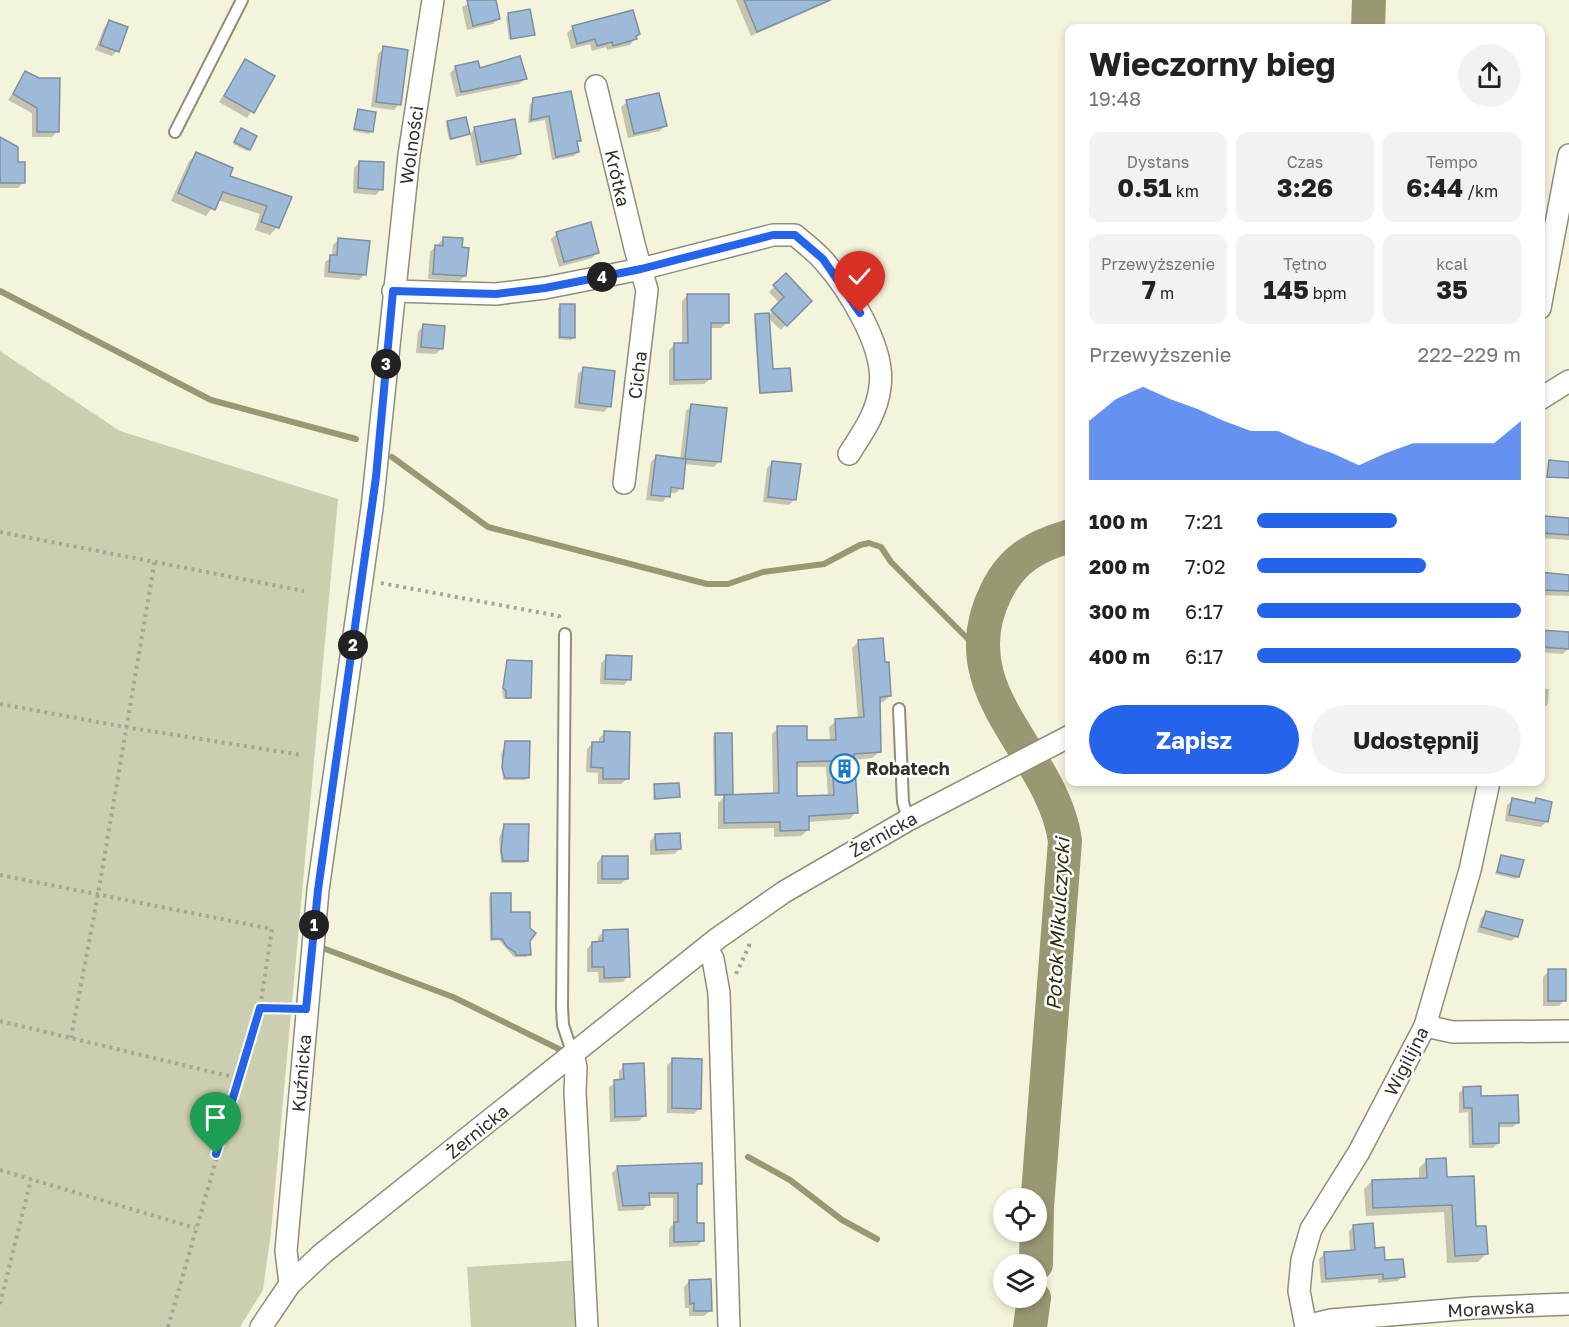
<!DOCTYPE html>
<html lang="pl">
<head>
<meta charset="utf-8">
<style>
  :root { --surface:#fff; --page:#f2f2f2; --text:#222; --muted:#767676; --accent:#2563eb }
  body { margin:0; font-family:"Golos Text",sans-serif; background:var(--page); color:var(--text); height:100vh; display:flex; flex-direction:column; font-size:22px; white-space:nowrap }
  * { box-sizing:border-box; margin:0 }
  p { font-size:20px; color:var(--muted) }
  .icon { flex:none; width:33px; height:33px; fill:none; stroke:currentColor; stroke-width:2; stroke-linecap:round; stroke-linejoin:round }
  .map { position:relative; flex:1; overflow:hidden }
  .drawer { position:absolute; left:1065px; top:24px; width:480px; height:762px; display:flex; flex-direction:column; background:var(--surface); border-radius:12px; box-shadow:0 3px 9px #0003 }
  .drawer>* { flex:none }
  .fabs { position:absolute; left:993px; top:1188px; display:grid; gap:12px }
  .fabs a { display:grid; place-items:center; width:54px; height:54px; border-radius:50%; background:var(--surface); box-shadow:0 3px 9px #0003; font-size:30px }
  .pin { position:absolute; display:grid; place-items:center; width:51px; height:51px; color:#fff; margin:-62px -26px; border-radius:50% 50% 50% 0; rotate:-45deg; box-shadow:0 0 6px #0007 }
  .pin .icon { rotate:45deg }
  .km { position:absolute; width:30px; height:30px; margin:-15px; border-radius:50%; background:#222; color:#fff; font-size:16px; line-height:30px; text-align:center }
  .round { display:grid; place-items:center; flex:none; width:63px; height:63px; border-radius:32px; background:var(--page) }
  .overview { display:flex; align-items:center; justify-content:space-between; height:102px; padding:0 24px }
  h1 { font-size:33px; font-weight:700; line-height:45px }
  .metrics { display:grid; grid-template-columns:repeat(3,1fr); gap:9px; height:102px; padding:6px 24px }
  .metrics div { display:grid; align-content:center; border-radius:12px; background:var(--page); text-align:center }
  .metrics b { font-size:26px; font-weight:700 }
  .metrics small { font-size:16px; font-weight:400 }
  .metrics p { font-size:16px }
  .chart { height:168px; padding:12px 24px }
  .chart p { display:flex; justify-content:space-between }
  .chart svg { width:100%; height:108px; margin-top:6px; fill:var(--accent); opacity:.7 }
  .cta { display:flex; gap:12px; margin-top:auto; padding:12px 24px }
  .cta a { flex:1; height:69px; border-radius:36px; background:var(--accent); color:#fff; font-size:24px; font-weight:700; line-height:69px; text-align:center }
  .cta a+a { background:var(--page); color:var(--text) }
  ul { padding:0 24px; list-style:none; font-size:20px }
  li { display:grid; grid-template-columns:96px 72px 1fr; align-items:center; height:45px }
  li i { height:15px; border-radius:8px; background:var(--accent) }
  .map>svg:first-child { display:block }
  .green { fill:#cdcdb0 }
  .shadow { fill:#0003; fill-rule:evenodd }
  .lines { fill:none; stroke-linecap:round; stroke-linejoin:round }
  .stream { stroke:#989872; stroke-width:6 }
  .river { stroke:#989872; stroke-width:34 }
  .building { fill:#9dbbd9; stroke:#7f8f9f; stroke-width:1.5; fill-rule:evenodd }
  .lane-casing { stroke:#8e8e79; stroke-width:14 }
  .street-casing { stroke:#8e8e79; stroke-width:24 }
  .path { stroke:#a6a695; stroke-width:4; stroke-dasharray:3 4.5; stroke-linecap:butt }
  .lane { stroke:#fff; stroke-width:10 }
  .street { stroke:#fff; stroke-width:21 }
  .route-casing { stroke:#fff; stroke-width:12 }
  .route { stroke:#2563eb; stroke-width:8 }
  .labels { text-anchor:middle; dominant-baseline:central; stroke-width:5; stroke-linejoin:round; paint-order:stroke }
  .street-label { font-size:18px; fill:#313128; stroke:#fff }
  .poi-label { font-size:18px; font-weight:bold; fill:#313128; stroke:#fff; text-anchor:start }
  .water-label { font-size:20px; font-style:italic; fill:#2e2c0b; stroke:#fff }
</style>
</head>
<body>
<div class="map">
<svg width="1569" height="1327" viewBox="0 0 1569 1327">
  <rect width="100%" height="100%" fill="#f4f4dd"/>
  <g class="green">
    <path d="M0 351 120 431 338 499 271 1232 263 1290 240 1327H0Z"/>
    <path d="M579 1260 583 1327H471L467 1267Z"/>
  </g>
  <g class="shadow">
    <path d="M475 0H494L498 19 493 24 467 30 462 7Z"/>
    <path d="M736 0H833L751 36Z"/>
    <path d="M509 15 533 34 509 40 506 17Z"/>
    <path d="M109 22 117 51 112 56 95 50 104 28Z"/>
    <path d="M573 28 638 34 630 45 607 50 606 47 592 51 590 44 571 49 567 33Z"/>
    <path d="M384 48 399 104 394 110 371 107 378 54Z"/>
    <path d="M245 61 273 77 247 118 219 102Z"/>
    <path d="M456 67 479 70 525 79 519 84 456 97 450 73Z"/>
    <path d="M26 73 57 131 52 137H32V113L8 100Z"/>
    <path d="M534 100 579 140 576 143 578 152 574 156 552 160 545 120 528 123 530 104Z"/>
    <path d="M627 102 665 126 660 131 628 138 621 107Z"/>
    <path d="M358 111 371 132 369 134 353 131Z"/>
    <path d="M448 122 468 134 449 140 446 125Z"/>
    <path d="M475 128 520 154 514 159 476 166 470 134Z"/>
    <path d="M241 130 249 149 247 151 233 144Z"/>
    <path d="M0 144 24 182 18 188H0Z"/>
    <path d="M197 154 228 177 290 198 277 227 270 235 255 230 260 214 218 200 206 216 171 201 189 161Z"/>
    <path d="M360 162 381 189 376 195 353 193 354 168Z"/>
    <path d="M557 233 597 253 592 258 559 267 551 239Z"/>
    <path d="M444 238 465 276 459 281 428 279 430 252Z"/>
    <path d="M339 239 365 274 359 280 324 277 325 262 332 257 333 245Z"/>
    <path d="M786 275 810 301 781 330 768 318 772 371 790 390 759 394 754 318 770 314 780 304 769 292Z"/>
    <path d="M688 295 727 323 721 328H709L710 379 704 384 669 385V350L675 344H682V301Z"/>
    <path d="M561 306 574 337 571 340 558 339V308Z"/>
    <path d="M423 326 441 349 436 354 416 353 418 332Z"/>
    <path d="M584 368 609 406 604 412 574 408 578 374Z"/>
    <path d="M692 405 719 461 714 467 684 464 681 488 676 493H669L663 502 646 500 651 462 656 457 680 460 686 411Z"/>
    <path d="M1550 461 1569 463V478H1546Z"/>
    <path d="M773 462 795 499 789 505 763 502 767 468Z"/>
    <path d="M1544 517 1569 518V540L1540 538V521Z"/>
    <path d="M1540 574 1569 576V596L1540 595Z"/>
    <path d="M1540 631 1569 633 1568 649 1562 654 1540 652Z"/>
    <path d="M858 642 890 696 883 702 878 703 879 752 872 758 853 760 856 812 850 819 808 822V830L801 836 774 837V828L718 829V803L725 796H714L713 737 715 734 731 793 729 796 773 795 772 734 778 728 806 742H830L829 727 836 721 858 719 852 648ZM795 767H826L828 796 796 797Z"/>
    <path d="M607 657 629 679 624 685 600 684 601 663Z"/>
    <path d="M507 662 529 697 527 699H504L502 691Z"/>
    <path d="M1540 688 1549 689 1548 704 1542 710Z"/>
    <path d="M605 733 627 779 621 784H598V773L586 772 587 749 593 743H599V738Z"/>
    <path d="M506 742 528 778 525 780H503L501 754Z"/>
    <path d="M1540 746H1543L1540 761Z"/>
    <path d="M654 785 678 797 653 800Z"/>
    <path d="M1513 800 1533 804 1536 800 1546 822 1541 827 1505 821 1507 805Z"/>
    <path d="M504 825 527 861 524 863H501L499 838Z"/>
    <path d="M655 836 680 849 674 854 650 855V841Z"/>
    <path d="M602 857 626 879 621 884H597V863Z"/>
    <path d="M1501 857 1518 876 1516 879 1495 874Z"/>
    <path d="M491 895 510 914 529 940 527 957H514L499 940 490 941 489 897Z"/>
    <path d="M1487 912 1517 936 1511 941 1477 932 1481 918Z"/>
    <path d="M603 932 628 976 623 982 599 983 598 972H587V949L592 943H598V937Z"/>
    <path d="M1549 971 1564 1000 1559 1006H1543V977Z"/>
    <path d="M673 1060 700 1108 694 1114 667 1113V1065Z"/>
    <path d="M624 1066 645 1115 639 1121 610 1122 609 1087 619 1081V1071Z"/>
    <path d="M1464 1088 1518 1122 1513 1127H1497L1498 1143 1493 1148H1469L1468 1112 1459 1113V1093Z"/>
    <path d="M1427 1160 1445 1178 1475 1228 1486 1254 1478 1262 1447 1263 1444 1212 1366 1216 1364 1189 1372 1181 1419 1179V1168Z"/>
    <path d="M617 1168 701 1183 695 1188 696 1225 702 1241 697 1246 669 1247V1229L673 1224V1198H648V1204L643 1210 618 1211 612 1173Z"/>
    <path d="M1354 1226 1383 1262 1403 1276 1398 1281 1378 1283V1279L1321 1283 1319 1259 1324 1254 1350 1252 1349 1231Z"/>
    <path d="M689 1281 710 1311 704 1316H689V1308H685L684 1287Z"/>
  </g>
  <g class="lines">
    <g class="stream">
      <path d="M0 291 211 400 356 439"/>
      <path d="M392 457 488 527 707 584H728L763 572 824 564 860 545 869 543 881 547 891 562 983 654"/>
      <path d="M320 947 453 997 559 1049"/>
      <path d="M748 1157 790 1180 842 1220 877 1239"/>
    </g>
    <g class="river">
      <path d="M1368 28 1369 0"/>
      <path d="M1036 1264 1037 1207 1065 841C1053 751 946 692 996 592 1012 559 1035 546 1070 536"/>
      <path d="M1030 1327 1034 1298"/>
    </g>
  </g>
  <g class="building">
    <path d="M467 0H496L500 19 473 26Z"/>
    <path d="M744 0H830L757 32Z"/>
    <path d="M530 9 535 35 511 39 508 13Z"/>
    <path d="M633 10 640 34 636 36 637 39 613 46 612 42 597 46 595 39 577 44 572 26Z"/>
    <path d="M109 20 128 27 119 52 100 45Z"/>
    <path d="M383 46 408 50 401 105 376 102Z"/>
    <path d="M520 56 527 79 461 92 455 66 478 61 480 68Z"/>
    <path d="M245 59 275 76 254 113 224 96Z"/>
    <path d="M25 71 39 78H60L59 132H37V108L13 94Z"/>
    <path d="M571 91 581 141H577L579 152 556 157 549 116 531 120 533 98Z"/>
    <path d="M659 93 667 126 634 134 626 100Z"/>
    <path d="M358 109 376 112 373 132 354 129Z"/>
    <path d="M466 117 470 134 451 139 447 121Z"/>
    <path d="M515 119 521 154 481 162 474 127Z"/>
    <path d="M241 128 257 136 250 150 234 142Z"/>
    <path d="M0 137 18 147V162H25V183H0Z"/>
    <path d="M196 152 233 168 230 176 292 197 279 228 261 222 267 206 223 192 215 210 178 193Z"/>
    <path d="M359 161 384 162 383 190 358 188Z"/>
    <path d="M591 222 599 253 564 262 556 232Z"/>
    <path d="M443 237 463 238 462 247 469 248 466 276 433 274 435 245 443 246Z"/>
    <path d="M338 238 370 241 366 275 329 272 330 255H337Z"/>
    <path d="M786 273 812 301 787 326 771 310 784 297 773 285Z"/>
    <path d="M687 294H729V323H711V379L674 380V343H688Z"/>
    <path d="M560 304H575V338L560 337Z"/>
    <path d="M769 313 773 369 790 368 792 391 760 393 755 314Z"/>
    <path d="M423 324 445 326 443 349 421 347Z"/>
    <path d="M583 367 615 371 611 407 579 403Z"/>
    <path d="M691 404 727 408 721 462 685 459Z"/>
    <path d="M656 455 686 459 683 489 671 487 670 497 651 495Z"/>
    <path d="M1549 460 1569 462V478L1547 477Z"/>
    <path d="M772 461 801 464 796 500 768 497Z"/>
    <path d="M1544 516 1569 518V535L1542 533Z"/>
    <path d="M1540 572 1569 575V591L1540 590Z"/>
    <path d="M1540 630 1569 632V649L1540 647Z"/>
    <path d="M883 638 885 662H889L891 696 880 697 881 752 854 754 858 813 809 816V830L780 831V822L724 823V795L779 793 777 726H807V740H836L835 719 864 717 858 640ZM832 761 834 795 797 796V762Z"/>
    <path d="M606 655 632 656 631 680 605 679Z"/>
    <path d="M507 660 532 661 531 698H506V691L503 688Z"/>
    <path d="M604 731 630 732 629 779H603V768L591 767 592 742H604Z"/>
    <path d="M715 733H732L733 794 716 795Z"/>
    <path d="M505 741H530L529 778H505L502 768Z"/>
    <path d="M679 783 680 797 655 799 654 784Z"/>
    <path d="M1512 798 1535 803 1536 798 1552 802 1548 822 1509 815Z"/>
    <path d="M504 824H529L528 861H503L501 851Z"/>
    <path d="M680 833 681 849 656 850 655 834Z"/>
    <path d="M1501 855 1524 860 1519 877 1497 872Z"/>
    <rect x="602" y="856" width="26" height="23"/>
    <path d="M491 893H511V912H530V928L536 933 530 941 531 955H516L515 952 507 947 502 939H492Z"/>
    <path d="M1486 911 1523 920 1518 937 1481 927Z"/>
    <path d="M628 929 630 977 604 978V967H592V942L603 941V930Z"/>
    <rect x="1548" y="969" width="18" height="32"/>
    <path d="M672 1058 702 1059 701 1109 672 1108Z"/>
    <path d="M644 1063 646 1116 615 1117 614 1080 624 1079 623 1064Z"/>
    <path d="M1481 1086V1096L1518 1095 1519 1123H1499V1143L1473 1144 1472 1108H1464L1463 1087Z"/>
    <path d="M1446 1158 1447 1177 1474 1176 1476 1226H1486L1488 1254 1455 1256 1452 1205 1373 1208 1372 1180 1427 1178 1426 1159Z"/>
    <path d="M702 1163V1184H697V1223H704V1241L674 1242V1222H678V1193H649L650 1205 623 1206 617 1166Z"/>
    <path d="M1373 1223 1375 1248 1384 1247 1385 1260 1403 1259 1405 1277 1383 1279V1274L1326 1279 1324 1252 1355 1250 1353 1225Z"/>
    <path d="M711 1279 712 1311H694V1303L690 1304 689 1280Z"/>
  </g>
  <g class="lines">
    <defs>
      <g id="lane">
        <path d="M175 132 242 0"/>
        <path d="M565 634 562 1007 563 1025 573 1055"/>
        <path d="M899 709 903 802 908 820"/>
      </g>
      <g id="street">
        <path d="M596 86 635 248 647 290 624 483"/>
        <path d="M393 291 496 294 545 288 641 269 773 235H795C804 243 815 251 823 260 848 288 886 348 880 387 877 413 863 432 849 454"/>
        <path d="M1540 308 1569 155"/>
        <path d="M1540 399 1569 381"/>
        <path d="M706 948 713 959 719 993 729 1327"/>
        <path d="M1425 1026 1453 1032 1569 1031"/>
        <path d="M573 1055 576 1067 575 1092 587 1327"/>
        <path d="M290 1284 286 1251 318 890 372 508 409 155 433 0"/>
        <path d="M1306 1326 1331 1320 1472 1308 1569 1304"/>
        <path d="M261 1327 290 1284 322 1254 718 938 784 892 908 820 1070 736"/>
        <path d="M1306 1327 1299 1291 1302 1260 1311 1229 1359 1152 1425 1026 1470 870 1489 782"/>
      </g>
    </defs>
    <use href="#lane" class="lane-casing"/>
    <use href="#street" class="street-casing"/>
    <g class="path">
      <path d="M0 532 304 591"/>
      <path d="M381 583 559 616 561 622"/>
      <path d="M0 704 125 727 302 755"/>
      <path d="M0 875 272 929 260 1008"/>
      <path d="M736 974 749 946V940"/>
      <path d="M0 1021 237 1078"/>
      <path d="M71 1038 98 894 155 560"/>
      <path d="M0 1170 195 1228"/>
      <path d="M0 1304 31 1179"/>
      <path d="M168 1327 260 1008 291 1009"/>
    </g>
    <use href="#lane" class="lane"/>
    <use href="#street" class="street"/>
  </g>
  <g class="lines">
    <defs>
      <path id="route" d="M216 1154 260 1008 306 1009 318 890 376 477 393 291 496 294 545 288 641 269 773 235H795L823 259 860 313"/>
    </defs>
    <use href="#route" class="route-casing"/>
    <use href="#route" class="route"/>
  </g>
  <defs>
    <symbol id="building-ring" viewBox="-11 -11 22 22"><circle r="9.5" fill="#fff" stroke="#167ec9" stroke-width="1.5"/><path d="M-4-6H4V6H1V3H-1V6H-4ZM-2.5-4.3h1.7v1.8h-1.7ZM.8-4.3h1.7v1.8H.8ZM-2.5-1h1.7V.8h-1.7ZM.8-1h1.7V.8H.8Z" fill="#167ec9"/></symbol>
  </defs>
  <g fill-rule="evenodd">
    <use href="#building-ring" x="828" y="752" width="33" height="33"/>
  </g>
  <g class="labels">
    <g class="street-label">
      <text transform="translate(411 145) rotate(-82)">Wolności</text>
      <text transform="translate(618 178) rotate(77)">Krótka</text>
      <text transform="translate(637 375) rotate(-83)">Cicha</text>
      <text transform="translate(883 834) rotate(-29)">Żernicka</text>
      <text transform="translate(1406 1061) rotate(-63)">Wigilijna</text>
      <text transform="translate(301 1073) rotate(-85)">Kuźnicka</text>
      <text transform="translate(477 1131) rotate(-39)">Żernicka</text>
      <text transform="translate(1491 1308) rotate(-3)">Morawska</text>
    </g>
    <g class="poi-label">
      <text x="866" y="768">Robatech</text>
    </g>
    <g class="water-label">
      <text transform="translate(1057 924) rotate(-87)">Potok Mikulczycki</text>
    </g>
  </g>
</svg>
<div class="fabs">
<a><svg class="icon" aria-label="locate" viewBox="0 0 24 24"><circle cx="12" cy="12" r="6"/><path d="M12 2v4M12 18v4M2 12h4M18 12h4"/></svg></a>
<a><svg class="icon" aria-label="layers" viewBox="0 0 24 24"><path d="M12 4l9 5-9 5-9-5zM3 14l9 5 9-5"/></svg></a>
</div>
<div class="pin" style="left:216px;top:1154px;background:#1e9e55"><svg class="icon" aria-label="arrive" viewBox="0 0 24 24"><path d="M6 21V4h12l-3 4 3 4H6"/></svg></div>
<div class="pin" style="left:860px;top:313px;background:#d93025"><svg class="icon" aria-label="check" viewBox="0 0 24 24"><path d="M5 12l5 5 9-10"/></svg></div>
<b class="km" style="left:314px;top:925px">1</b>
<b class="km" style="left:353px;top:645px">2</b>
<b class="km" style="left:386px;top:364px">3</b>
<b class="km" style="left:602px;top:277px">4</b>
<section class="drawer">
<div class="overview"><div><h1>Wieczorny bieg</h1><p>19:48</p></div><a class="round"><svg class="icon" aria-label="share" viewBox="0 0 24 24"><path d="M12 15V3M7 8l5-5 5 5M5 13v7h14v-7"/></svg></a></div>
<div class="metrics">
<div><p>Dystans</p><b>0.51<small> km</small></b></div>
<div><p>Czas</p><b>3:26</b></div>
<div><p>Tempo</p><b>6:44<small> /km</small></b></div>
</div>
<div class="metrics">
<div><p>Przewyższenie</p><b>7<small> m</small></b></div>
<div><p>Tętno</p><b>145<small> bpm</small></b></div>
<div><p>kcal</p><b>35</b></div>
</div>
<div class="chart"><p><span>Przewyższenie</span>222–229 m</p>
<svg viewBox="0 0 160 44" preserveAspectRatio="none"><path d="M0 44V20L10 11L20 6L30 11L40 15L50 20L60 24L70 24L80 29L90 33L100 38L110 33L120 29L130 29L140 29L150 29L160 20V44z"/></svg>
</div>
<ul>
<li><b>100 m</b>7:21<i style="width:53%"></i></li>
<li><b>200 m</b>7:02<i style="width:64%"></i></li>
<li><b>300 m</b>6:17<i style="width:100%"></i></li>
<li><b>400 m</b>6:17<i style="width:100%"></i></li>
</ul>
<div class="cta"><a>Zapisz</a><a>Udostępnij</a></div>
</section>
</div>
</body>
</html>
